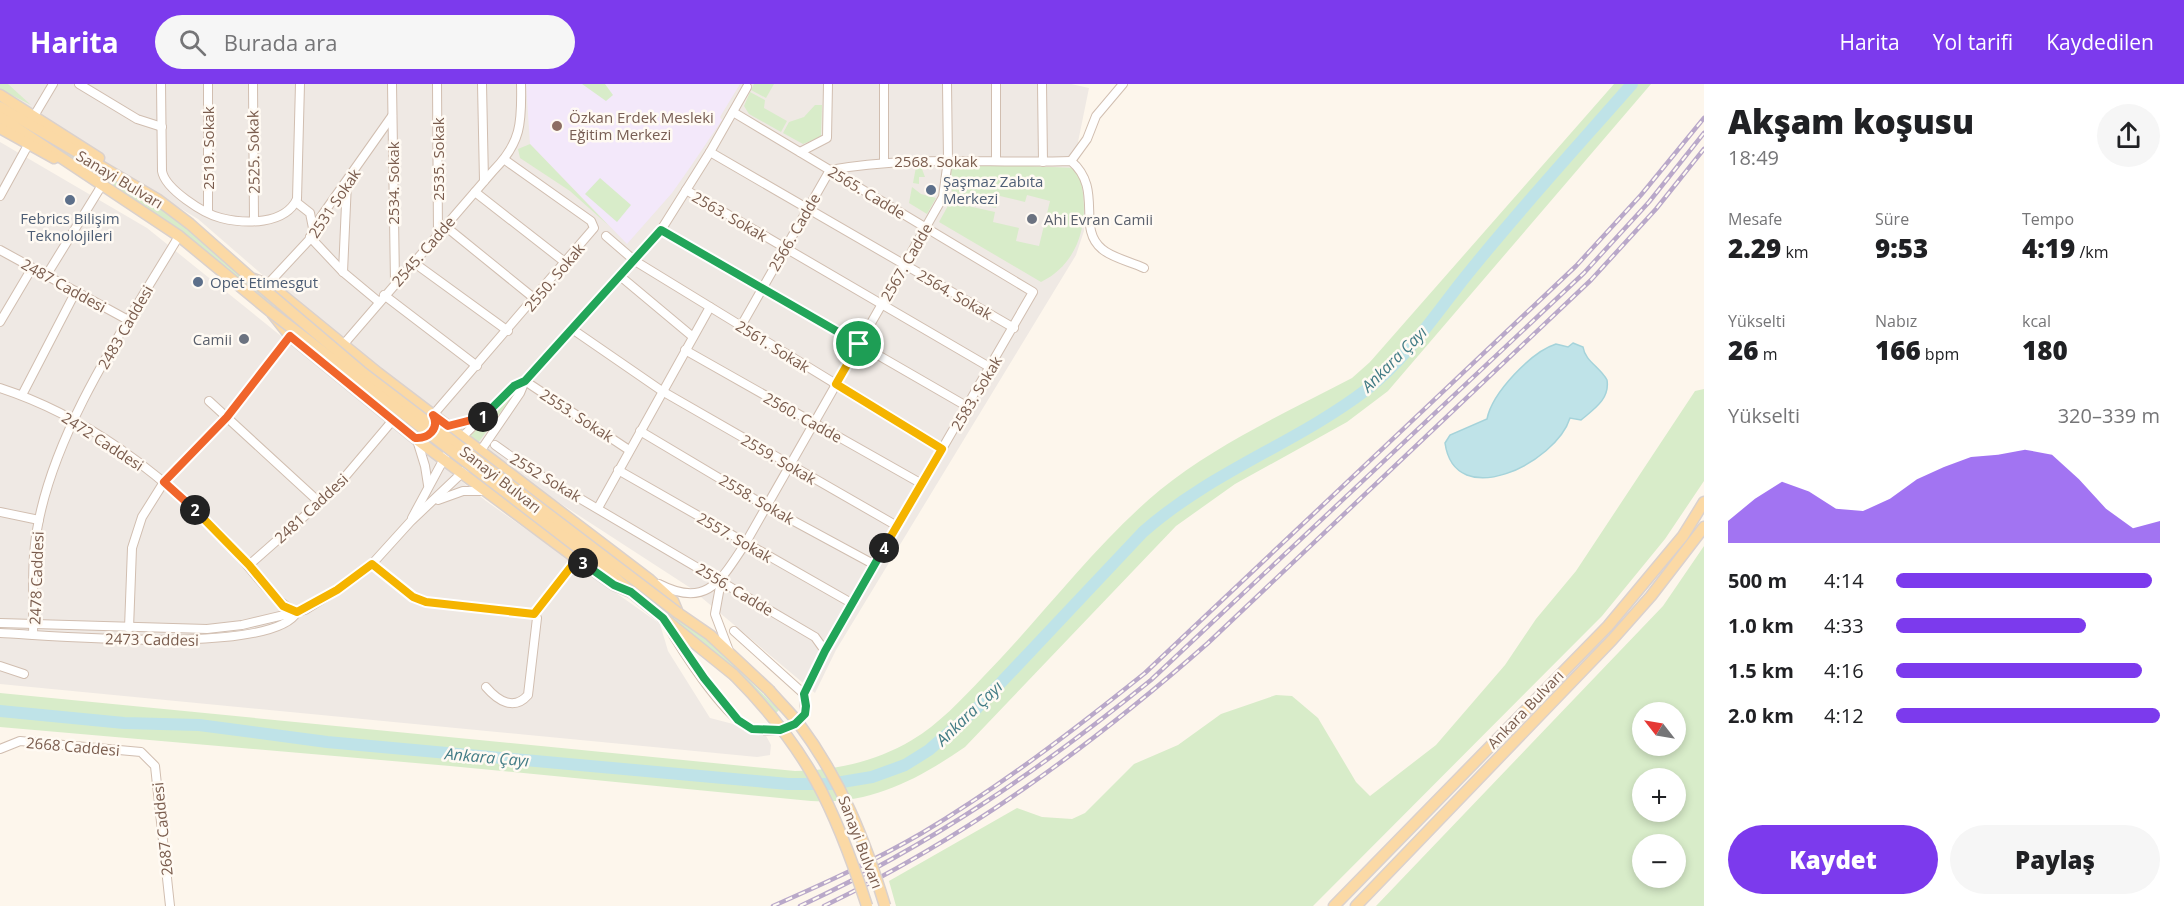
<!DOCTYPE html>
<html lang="tr">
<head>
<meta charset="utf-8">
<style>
  :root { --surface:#fff; --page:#f6f6f6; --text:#202124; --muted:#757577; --accent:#7c3aed }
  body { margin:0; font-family:"Open Sans",sans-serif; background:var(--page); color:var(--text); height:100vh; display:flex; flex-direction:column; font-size:22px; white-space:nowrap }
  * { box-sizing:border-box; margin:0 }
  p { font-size:20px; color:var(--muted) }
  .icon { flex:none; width:33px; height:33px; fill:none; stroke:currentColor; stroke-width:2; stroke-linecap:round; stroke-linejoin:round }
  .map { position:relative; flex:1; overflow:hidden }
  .side { display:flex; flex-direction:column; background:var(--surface); width:480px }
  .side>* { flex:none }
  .needle { width:39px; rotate:301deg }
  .tools { position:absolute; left:1632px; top:618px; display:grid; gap:12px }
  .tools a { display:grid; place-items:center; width:54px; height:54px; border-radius:50%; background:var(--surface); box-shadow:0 3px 9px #0003; font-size:30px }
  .pin { position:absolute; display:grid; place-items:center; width:51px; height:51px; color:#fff; margin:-26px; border:3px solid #fff; border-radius:50%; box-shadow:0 2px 6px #0007 }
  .km { position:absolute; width:30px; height:30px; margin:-15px; border-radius:50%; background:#222; color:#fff; font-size:16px; line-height:30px; text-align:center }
  .round { display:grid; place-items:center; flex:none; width:63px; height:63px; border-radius:32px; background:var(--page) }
  .overview { display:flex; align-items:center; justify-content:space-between; height:102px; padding:0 24px }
  h1 { font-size:33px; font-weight:800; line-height:45px }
  .figures { display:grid; grid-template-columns:repeat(3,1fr); gap:9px; height:102px; padding:6px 24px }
  .figures div { display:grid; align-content:center }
  .figures b { font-size:26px; font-weight:800 }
  .figures small { font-size:16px; font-weight:400 }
  .figures p { font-size:16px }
  .chart { height:168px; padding:12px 24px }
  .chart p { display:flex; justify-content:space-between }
  .chart svg { width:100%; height:108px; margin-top:6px; fill:var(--accent); opacity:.7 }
  .button { display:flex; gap:12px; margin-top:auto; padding:12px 24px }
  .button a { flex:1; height:69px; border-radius:36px; background:var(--accent); color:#fff; font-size:24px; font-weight:800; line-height:69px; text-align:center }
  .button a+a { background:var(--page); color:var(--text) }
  ul { padding:0 24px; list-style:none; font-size:20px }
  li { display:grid; grid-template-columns:96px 72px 1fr; align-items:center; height:45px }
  li i { height:15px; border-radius:8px; background:var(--accent) }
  header { display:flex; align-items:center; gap:36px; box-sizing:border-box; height:84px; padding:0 30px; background:var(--accent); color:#fff }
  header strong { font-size:28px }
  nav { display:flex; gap:33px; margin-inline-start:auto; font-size:21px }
  .search { width:420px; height:54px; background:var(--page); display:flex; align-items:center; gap:15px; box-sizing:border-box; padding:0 21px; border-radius:33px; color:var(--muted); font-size:22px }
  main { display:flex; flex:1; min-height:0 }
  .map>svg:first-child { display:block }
  .industrial { fill:#efe9e4 }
  .education { fill:#f3e8fa }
  .green { fill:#d8ecc9; fill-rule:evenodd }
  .water { fill:#bfe3e8; stroke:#a5d3da; stroke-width:1.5 }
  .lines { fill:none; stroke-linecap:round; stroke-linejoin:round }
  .river { stroke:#bfe3e8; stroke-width:12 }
  .minor-casing { stroke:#d1beb0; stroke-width:10 }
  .major-casing { stroke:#dad1cd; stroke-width:13 }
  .minor { stroke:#fff; stroke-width:8 }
  .major { stroke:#fbd9a5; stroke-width:10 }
  .rail-casing { stroke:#b9a8c9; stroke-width:4.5 }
  .rail { stroke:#fffaf3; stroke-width:2; stroke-dasharray:7; stroke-linecap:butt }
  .major-bridge-casing { stroke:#dad1cd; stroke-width:13; stroke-linecap:butt }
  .major-bridge { stroke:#fbd9a5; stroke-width:10 }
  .split-1-casing { stroke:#fff; stroke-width:12 }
  .split-2-casing { stroke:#fff; stroke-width:12 }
  .split-3-casing { stroke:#fff; stroke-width:12 }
  .split-4-casing { stroke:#fff; stroke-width:12 }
  .split-5-casing { stroke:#fff; stroke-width:12 }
  .split-1 { stroke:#22a559; stroke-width:8 }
  .split-2 { stroke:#f0652b; stroke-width:8 }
  .split-3 { stroke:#f5b400; stroke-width:8 }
  .split-4 { stroke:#22a559; stroke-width:8 }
  .split-5 { stroke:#f5b400; stroke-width:8 }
  .education-dot { fill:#8d6e63; stroke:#fffaf3; stroke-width:2 }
  .service-dot { fill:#5c6f8a; stroke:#fffaf3; stroke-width:2 }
  .worship-dot { fill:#6b7280; stroke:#fffaf3; stroke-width:2 }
  .labels { text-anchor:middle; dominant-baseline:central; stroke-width:5; stroke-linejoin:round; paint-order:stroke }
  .education-label { font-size:15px; fill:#785e54; stroke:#fffaf3; text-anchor:start }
  .street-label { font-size:15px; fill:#7a5c4d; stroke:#fffaf3 }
  .service-label { font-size:15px; fill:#4e5e75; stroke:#fffaf3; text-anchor:start }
  .worship-label { font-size:15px; fill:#5b616d; stroke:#fffaf3; text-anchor:start }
  .water-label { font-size:16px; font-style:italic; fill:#437c86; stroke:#fffaf3 }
</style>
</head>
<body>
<header>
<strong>Harita</strong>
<div class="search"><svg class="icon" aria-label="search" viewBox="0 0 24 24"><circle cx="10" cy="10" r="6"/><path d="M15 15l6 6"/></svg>Burada ara</div>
<nav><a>Harita</a><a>Yol tarifi</a><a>Kaydedilen</a></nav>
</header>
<main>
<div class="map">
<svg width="1704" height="822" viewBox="0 0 1704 822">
  <rect width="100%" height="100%" fill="#fdf6ec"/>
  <g class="industrial">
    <path d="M0 0H1071L1089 4 1077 63V76L1087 103 1084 147 1076 171 836 566 815 609 689 503 424 331 198 135 0 15Z"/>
    <path d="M0 58 147 144 486 417 660 540 668 567 710 634 764 648 771 661 770 671 757 673 0 600Z"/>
  </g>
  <path class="education" d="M526 0H740L720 33 722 36 691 82 672 109 627 160 530 60Z"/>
  <g class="green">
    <path d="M0 0H8L31 21 0 5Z"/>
    <path d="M582 0H605L613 11 606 17Z"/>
    <path d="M754 0H774L766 14 751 6Z"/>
    <path d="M1614 0H1651L1388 307 1347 338 1235 400 1176 442 965 663C917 696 870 721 811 717L450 682 0 643V609L795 687C837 686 875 678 912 656 939 640 961 616 983 593 1042 533 1095 460 1160 406 1217 360 1287 328 1352 294L1370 278Z"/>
    <path d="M750 8 765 16 764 24 787 37 781 48 749 30 744 22Z"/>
    <path d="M815 21H822L821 53 803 60 783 49 789 38 804 33Z"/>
    <path d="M0 25 168 129 444 355 438 364 176 143 0 32Z"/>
    <path d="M530 60 608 141 570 107 520 74 518 65Z"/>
    <path d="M951 79 1077 84C1092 126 1084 177 1041 198L939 138 950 118 995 128 993 138 1019 144 1016 157 1039 162 1050 117 1027 111 1025 118 1000 112 996 124 952 114Z"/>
    <path d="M916 83H935L922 85 925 93H919V100L913 99Z"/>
    <path d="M600 94 631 121 617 138 585 110Z"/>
    <path d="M912 103 921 110 936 114 927 130 909 119Z"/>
    <path d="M519 303 478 359 469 353Z"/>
    <path d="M1704 305V397L1665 455 1602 532 1313 822H896L889 797 1017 724 1042 733 1072 735 1085 729 1134 680 1178 661 1221 630 1276 611 1292 612 1318 634 1356 698 1370 712 1436 661 1505 581 1536 535 1576 487 1695 307Z"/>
    <path d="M481 384 716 563 779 626 776 629 697 554 509 415 473 394Z"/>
    <path d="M1704 462V822H1376L1663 522ZM1642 628H1676V662H1642ZM1642 694H1676V728H1642ZM1642 760H1676V794H1642Z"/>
  </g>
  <path class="water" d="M1573 259 1583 263C1585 277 1600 283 1607 296 1610 315 1594 325 1581 336L1570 334C1556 379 1455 429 1445 359L1450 351 1487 335C1492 309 1531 268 1556 260L1568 263Z"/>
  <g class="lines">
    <path class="river" d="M0 627 124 639 199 641 327 658 788 700H830L872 693 905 681 929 666 977 624 1143 448C1212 387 1295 360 1366 306 1404 277 1433 234 1462 197 1516 129 1575 65 1632 0"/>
    <defs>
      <g id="minor">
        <path d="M79 0 137 35 162 43"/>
        <path d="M161 0 162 87C165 105 204 130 221 134 245 140 285 141 297 115L300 0"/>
        <path d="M208 0V128"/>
        <path d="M253 0 254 136"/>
        <path d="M392 0 395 199"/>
        <path d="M437 0 438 150"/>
        <path d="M482 0 484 97"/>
        <path d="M884 0V78"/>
        <path d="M996 0V77"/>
        <path d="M1042 0 1043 78"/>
        <path d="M733 28 1033 208 825 567"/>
        <path d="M34 32 53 0"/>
        <path d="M710 68 1014 244"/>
        <path d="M800 68 827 54 828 0"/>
        <path d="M1071 77 1087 55 1096 32 1123 0"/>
        <path d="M686 106 991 284"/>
        <path d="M475 108 566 179"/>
        <path d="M0 112 28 61"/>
        <path d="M296 118 310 129 313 144"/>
        <path d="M445 142 535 215"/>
        <path d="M661 146 968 323"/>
        <path d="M606 152 635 177 942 365"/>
        <path d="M310 153 343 188 379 218"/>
        <path d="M0 166 128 236"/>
        <path d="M413 178 508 247"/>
        <path d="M343 188 347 98"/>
        <path d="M46 192 102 101"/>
        <path d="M620 192 693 253"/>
        <path d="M268 200 309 156 318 137 392 32"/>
        <path d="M384 211 477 282"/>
        <path d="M0 238 32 184"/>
        <path d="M741 242 830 86C910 71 990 80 1071 77 1104 105 1076 144 1102 165 1112 174 1132 178 1144 184"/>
        <path d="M572 245 662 307 897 442"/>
        <path d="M343 261 493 87C521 59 522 39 521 0"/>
        <path d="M685 266 922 400"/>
        <path d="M525 297 629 366"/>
        <path d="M0 304C86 332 157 387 220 450 241 470 272 519 297 528"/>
        <path d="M22 311 75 209"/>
        <path d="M209 317 319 418"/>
        <path d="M433 331 594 144 591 137 505 76"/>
        <path d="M448 342 482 333"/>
        <path d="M640 347 766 422 875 481"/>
        <path d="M417 356 425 382 428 401"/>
        <path d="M458 357 514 302 525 297 661 146 710 68 747 3"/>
        <path d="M495 361 523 381 815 553 825 567 804 610"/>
        <path d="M477 372 520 309 525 297"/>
        <path d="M618 386 853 520"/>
        <path d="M438 416 463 407H486"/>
        <path d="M598 424 710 223"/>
        <path d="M0 428 39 436"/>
        <path d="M412 434 446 371"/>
        <path d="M372 480 413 513 426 518 534 530 577 475"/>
        <path d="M249 481 333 407 393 336"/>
        <path d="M721 497 715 530 729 567"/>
        <path d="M659 500C707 525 721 496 745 460L943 113 948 76 947 0"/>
        <path d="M0 539 207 545 242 541 305 526 337 506 372 480 411 437 465 386"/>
        <path d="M666 539C682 567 720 626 746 642 754 646 764 647 773 647 786 646 797 641 805 630L804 610 734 547"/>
        <path d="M129 544 132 464 142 433 164 398 227 333 290 252"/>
        <path d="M0 549C50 551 273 572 297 528"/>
        <path d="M33 551C34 516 31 480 37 446 54 345 127 239 179 152"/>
        <path d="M0 582 24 590"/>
        <path d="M486 603C498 617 514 627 528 611L537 534 534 530"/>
        <path d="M0 665 20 657 141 668 155 682 170 822"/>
      </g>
      <g id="major">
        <path d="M0 11 99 74"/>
        <path d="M0 23 157 115 190 140 251 194 270 201 378 289 650 496 673 517 678 529 710 551 769 606"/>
        <path d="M0 33 179 152 271 228 290 252 416 355 577 475 614 501 631 508 734 591"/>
        <path d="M0 44 54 74"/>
        <path d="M1334 822 1608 542 1683 452 1704 418"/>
        <path d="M1356 822 1612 556 1651 512 1704 443"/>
      </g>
    </defs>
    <use href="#minor" class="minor-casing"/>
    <use href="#major" class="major-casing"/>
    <use href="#minor" class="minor"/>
    <use href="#major" class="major"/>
    <defs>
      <g id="rail">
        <path d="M773 822C823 800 874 777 922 749 1001 702 1074 646 1145 589L1576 182 1641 111 1704 34"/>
        <path d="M800 822C929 762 1040 686 1151 596L1584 189 1649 118 1704 49"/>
        <path d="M824 822C967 753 1090 663 1208 559L1591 196 1656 125 1704 65"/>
      </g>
    </defs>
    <use href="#rail" class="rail-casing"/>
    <use href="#rail" class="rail"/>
    <defs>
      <g id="major-bridge">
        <path d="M251 194 363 289 678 529"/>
        <path d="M271 228 603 483 631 508"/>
        <path d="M734 591C808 665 835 724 867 822"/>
        <path d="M769 606C779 618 790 628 799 640 841 696 865 756 885 822"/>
      </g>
    </defs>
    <use href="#major-bridge" class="major-bridge-casing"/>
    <use href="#major-bridge" class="major-bridge"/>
  </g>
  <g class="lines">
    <defs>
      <path id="split-1" d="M483 333 514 302 525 297 661 146 859 260"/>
      <path id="split-2" d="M195 426 164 398 227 333 290 252 415 354C428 355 440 345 433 331L448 342 483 333"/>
      <path id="split-3" d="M195 426 249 481 283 522 297 528 337 506 372 480 413 513 426 518 534 530 577 475 583 479"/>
      <path id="split-4" d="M583 479 614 501 631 508 663 534 704 594 738 636 752 645 780 646 795 640 805 630 806 622 804 610 825 567 884 464"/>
      <path id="split-5" d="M859 260 836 300 942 365 884 464"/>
    </defs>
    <use href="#split-1" class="split-1-casing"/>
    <use href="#split-2" class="split-2-casing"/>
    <use href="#split-3" class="split-3-casing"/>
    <use href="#split-4" class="split-4-casing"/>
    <use href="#split-5" class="split-5-casing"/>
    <use href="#split-1" class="split-1"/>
    <use href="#split-2" class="split-2"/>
    <use href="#split-3" class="split-3"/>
    <use href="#split-4" class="split-4"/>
    <use href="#split-5" class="split-5"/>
  </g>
  <circle class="education-dot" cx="557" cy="42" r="6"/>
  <g class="service-dot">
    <circle cx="931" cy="106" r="6"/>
    <circle cx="70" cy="116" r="6"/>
    <circle cx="198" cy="198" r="6"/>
  </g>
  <g class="worship-dot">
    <circle cx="1032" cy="135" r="6"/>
    <circle cx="244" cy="255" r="6"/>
  </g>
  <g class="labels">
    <g class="education-label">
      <text x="569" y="33">Özkan Erdek Mesleki<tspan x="569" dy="17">Eğitim Merkezi</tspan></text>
    </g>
    <g class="street-label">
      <text transform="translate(208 64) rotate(-90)">2519. Sokak</text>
      <text transform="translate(253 68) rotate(-91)">2525. Sokak</text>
      <text transform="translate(438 75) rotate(-90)">2535. Sokak</text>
      <text x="936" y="77">2568. Sokak</text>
      <text transform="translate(120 95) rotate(31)">Sanayi Bulvarı</text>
      <text transform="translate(393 99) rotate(-90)">2534. Sokak</text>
      <text transform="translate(867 108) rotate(31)">2565. Cadde</text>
      <text transform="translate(334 119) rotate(-56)">2531 Sokak</text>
      <text transform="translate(730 132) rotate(30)">2563. Sokak</text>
      <text transform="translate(794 148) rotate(-60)">2566. Cadde</text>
      <text transform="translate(423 167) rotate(-49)">2545. Cadde</text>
      <text transform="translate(906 178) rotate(-60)">2567. Cadde</text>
      <text transform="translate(554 193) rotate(-50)">2550. Sokak</text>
      <text transform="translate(64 201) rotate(29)">2487 Caddesi</text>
      <text transform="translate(955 210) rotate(30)">2564. Sokak</text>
      <text transform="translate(125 243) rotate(-60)">2483 Caddesi</text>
      <text transform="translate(773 262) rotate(32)">2561. Sokak</text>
      <text transform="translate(976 309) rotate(-59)">2583. Sokak</text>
      <text transform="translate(577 331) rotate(33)">2553. Sokak</text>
      <text transform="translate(803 333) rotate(29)">2560. Cadde</text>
      <text transform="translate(103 357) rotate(33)">2472 Caddesi</text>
      <text transform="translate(779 375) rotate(30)">2559. Sokak</text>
      <text transform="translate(546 393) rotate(31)">2552 Sokak</text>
      <text transform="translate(501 395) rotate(38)">Sanayi Bulvarı</text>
      <text transform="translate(757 415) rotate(30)">2558. Sokak</text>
      <text transform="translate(311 424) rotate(-43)">2481 Caddesi</text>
      <text transform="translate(735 453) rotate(30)">2557. Sokak</text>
      <text transform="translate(36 494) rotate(-88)">2478 Caddesi</text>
      <text transform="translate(735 505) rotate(31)">2556. Cadde</text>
      <text transform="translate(152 555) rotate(1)">2473 Caddesi</text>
      <text transform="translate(1525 625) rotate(-46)">Ankara Bulvarı</text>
      <text transform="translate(73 662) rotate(5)">2668 Caddesi</text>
      <text transform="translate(162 745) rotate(-96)">2687 Caddesi</text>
      <text transform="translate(861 758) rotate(69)">Sanayi Bulvarı</text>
    </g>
    <g class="service-label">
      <text x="943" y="97">Şaşmaz Zabıta<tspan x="943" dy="17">Merkezi</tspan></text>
      <text x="70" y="134" text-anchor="middle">Febrics Bilişim<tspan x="70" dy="17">Teknolojileri</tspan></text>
      <text x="210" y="198">Opet Etimesgut</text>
    </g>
    <g class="worship-label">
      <text x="1044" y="135">Ahi Evran Camii</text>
      <text x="232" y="255" text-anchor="end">Camii</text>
    </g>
    <g class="water-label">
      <text transform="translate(1394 275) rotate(-45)">Ankara Çayı</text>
      <text transform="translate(969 629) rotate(-44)">Ankara Çayı</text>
      <text transform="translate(487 673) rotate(5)">Ankara Çayı</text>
    </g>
  </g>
</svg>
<div class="tools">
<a><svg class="needle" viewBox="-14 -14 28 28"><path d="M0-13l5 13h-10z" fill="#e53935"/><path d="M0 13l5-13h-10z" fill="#757577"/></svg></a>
<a>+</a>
<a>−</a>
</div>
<div class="pin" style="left:859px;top:260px;background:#1e9e55"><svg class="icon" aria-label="arrive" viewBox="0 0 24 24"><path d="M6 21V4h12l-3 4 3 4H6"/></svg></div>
<b class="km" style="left:483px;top:333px">1</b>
<b class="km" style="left:195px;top:426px">2</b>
<b class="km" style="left:583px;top:479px">3</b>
<b class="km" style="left:884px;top:464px">4</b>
</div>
<section class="side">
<div class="overview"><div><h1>Akşam koşusu</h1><p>18:49</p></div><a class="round"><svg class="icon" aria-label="share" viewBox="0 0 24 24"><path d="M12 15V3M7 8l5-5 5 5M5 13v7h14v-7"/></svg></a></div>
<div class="figures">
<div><p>Mesafe</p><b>2.29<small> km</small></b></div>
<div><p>Süre</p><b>9:53</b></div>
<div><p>Tempo</p><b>4:19<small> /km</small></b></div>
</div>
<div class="figures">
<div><p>Yükselti</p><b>26<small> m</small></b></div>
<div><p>Nabız</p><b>166<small> bpm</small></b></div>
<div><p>kcal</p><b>180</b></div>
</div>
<div class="chart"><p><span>Yükselti</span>320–339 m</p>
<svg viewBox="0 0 160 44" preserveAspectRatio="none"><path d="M0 44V35L10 26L20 19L30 23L40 30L50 31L60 26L70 18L80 13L90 9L100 8L110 6L120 8L130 18L140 30L150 38L160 35V44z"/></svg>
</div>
<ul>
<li><b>500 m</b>4:14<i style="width:97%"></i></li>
<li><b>1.0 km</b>4:33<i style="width:72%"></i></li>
<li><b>1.5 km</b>4:16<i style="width:93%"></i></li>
<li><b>2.0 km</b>4:12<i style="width:100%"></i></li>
</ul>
<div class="button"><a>Kaydet</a><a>Paylaş</a></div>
</section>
</main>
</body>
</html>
